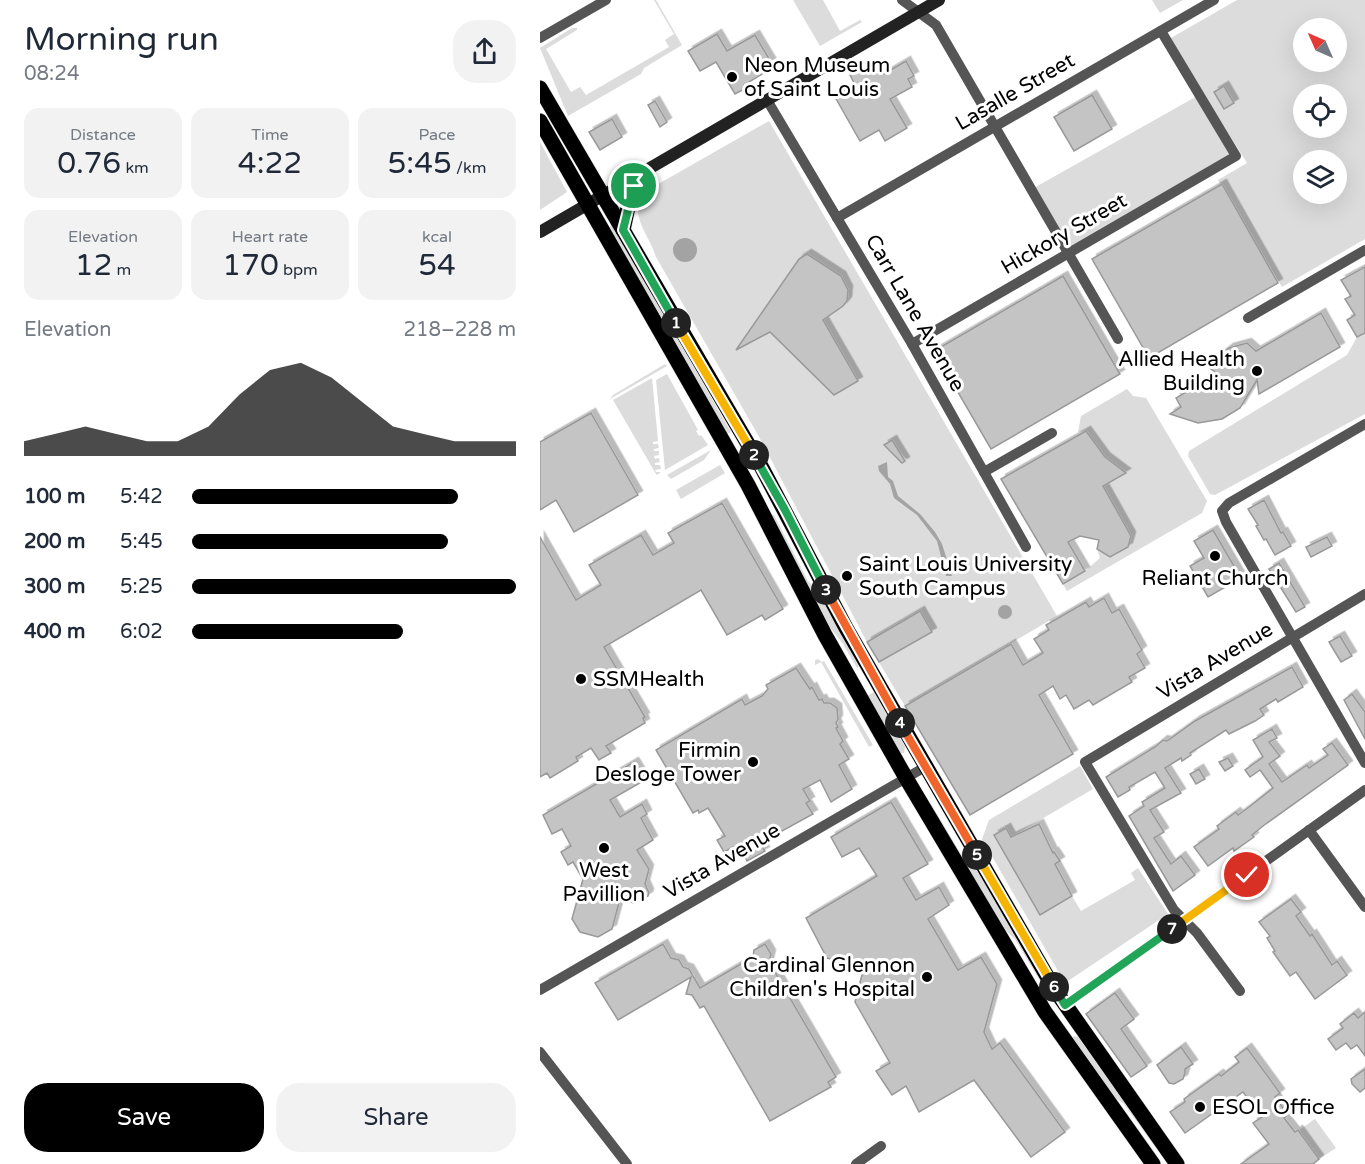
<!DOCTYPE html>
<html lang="en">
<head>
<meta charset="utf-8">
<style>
  :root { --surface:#fff; --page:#f2f2f3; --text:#1f2937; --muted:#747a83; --accent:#000 }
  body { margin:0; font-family:"Varela Round",sans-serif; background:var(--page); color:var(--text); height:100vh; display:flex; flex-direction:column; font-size:22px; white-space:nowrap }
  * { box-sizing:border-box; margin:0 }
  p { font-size:20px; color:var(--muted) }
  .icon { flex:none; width:33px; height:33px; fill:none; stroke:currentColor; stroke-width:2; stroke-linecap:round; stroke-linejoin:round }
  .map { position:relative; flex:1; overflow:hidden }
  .details { display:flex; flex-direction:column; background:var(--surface); width:540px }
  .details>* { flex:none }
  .needle { width:39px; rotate:315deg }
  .tools { position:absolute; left:753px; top:18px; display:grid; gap:12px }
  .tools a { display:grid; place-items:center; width:54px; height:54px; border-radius:50%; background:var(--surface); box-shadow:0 6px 24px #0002; font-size:30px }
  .pin { position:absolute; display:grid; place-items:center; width:51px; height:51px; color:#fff; margin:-26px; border:3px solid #fff; border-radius:50%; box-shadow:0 2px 6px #0007 }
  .km { position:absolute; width:30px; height:30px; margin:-15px; border-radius:50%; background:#222; color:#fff; font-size:16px; line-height:30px; text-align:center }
  .round { display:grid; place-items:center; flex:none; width:63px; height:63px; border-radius:24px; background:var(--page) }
  .summary { display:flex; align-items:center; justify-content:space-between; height:102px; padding:0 24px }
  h1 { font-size:33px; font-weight:600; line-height:45px }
  .stats { display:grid; grid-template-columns:repeat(3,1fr); gap:9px; height:102px; padding:6px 24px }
  .stats div { display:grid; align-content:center; border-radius:15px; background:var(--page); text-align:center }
  .stats b { font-size:30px; font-weight:600 }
  .stats small { font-size:16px; font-weight:400 }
  .stats p { font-size:16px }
  .chart { height:168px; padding:12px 24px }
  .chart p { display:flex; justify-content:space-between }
  .chart svg { width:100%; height:108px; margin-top:6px; fill:var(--accent); opacity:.7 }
  .action { display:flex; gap:12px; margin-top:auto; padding:12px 24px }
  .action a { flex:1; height:69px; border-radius:24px; background:var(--accent); color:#fff; font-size:24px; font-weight:600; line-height:69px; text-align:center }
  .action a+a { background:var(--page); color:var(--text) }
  ul { padding:0 24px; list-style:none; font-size:20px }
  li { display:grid; grid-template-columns:96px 72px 1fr; align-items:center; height:45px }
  li i { height:15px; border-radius:8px; background:var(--accent) }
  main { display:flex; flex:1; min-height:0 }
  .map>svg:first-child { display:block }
  .green { fill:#dcdcdc; fill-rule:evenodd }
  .water { fill:#a3a3a3 }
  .building { fill:#c4c4c4; stroke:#999; stroke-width:1.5; filter:url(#shadow) }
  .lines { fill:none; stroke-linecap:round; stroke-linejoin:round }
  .primary-casing { stroke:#dbdbdb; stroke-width:16 }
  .street { stroke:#555; stroke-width:10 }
  .secondary { stroke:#222; stroke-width:12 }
  .primary { stroke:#000; stroke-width:15 }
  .split-1-casing { stroke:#fff; stroke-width:12 }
  .split-2-casing { stroke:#fff; stroke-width:12 }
  .split-3-casing { stroke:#fff; stroke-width:12 }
  .split-4-casing { stroke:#fff; stroke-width:12 }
  .split-5-casing { stroke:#fff; stroke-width:12 }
  .split-6-casing { stroke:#fff; stroke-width:12 }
  .split-7-casing { stroke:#fff; stroke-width:12 }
  .split-8-casing { stroke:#fff; stroke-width:12 }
  .split-1 { stroke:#22a559; stroke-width:8 }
  .split-2 { stroke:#f5b400; stroke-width:8 }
  .split-3 { stroke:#22a559; stroke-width:8 }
  .split-4 { stroke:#f0652b; stroke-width:8 }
  .split-5 { stroke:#f0652b; stroke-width:8 }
  .split-6 { stroke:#f5b400; stroke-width:8 }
  .split-7 { stroke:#22a559; stroke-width:8 }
  .split-8 { stroke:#f5b400; stroke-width:8 }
  .poi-dot { fill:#000; stroke:#fff; stroke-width:2 }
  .labels { text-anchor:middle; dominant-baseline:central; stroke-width:6; stroke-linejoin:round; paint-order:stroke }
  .poi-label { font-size:21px; fill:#000; stroke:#fff; text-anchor:start }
  .street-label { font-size:21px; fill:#000; stroke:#fff }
</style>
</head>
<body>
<main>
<section class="details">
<div class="summary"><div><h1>Morning run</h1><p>08:24</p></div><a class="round"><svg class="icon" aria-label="share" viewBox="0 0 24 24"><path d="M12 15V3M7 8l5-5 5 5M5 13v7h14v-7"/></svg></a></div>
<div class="stats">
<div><p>Distance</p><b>0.76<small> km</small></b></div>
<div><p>Time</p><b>4:22</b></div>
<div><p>Pace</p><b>5:45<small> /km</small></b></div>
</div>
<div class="stats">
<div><p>Elevation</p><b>12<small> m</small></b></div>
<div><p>Heart rate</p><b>170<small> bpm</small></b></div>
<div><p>kcal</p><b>54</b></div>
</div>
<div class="chart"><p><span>Elevation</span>218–228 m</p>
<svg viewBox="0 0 160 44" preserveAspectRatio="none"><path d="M0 44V38L10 35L20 32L30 35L40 38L50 38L60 32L70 19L80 9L90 6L100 12L110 22L120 32L130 35L140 38L150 38L160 38V44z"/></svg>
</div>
<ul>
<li><b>100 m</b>5:42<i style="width:82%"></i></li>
<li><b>200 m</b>5:45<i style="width:79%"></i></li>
<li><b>300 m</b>5:25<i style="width:100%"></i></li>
<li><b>400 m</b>6:02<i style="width:65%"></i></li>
</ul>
<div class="action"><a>Save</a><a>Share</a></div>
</section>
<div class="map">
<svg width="825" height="1164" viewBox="0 0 825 1164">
  <defs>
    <filter id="shadow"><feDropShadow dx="4.5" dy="-4.5" stdDeviation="0" flood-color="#0004"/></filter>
  </defs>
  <rect width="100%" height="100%" fill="#fff"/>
  <g class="green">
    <path d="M114 0H116L142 45 104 68 101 74 28 116 0 48 32 28H37V30L6 49 31 92 40 87 46 95 129 47 125 40 134 34Z"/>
    <path d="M253 0H283L300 31 320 20 322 22 280 46Z"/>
    <path d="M612 0H643L620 13Z"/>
    <path d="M697 0H825V239L742 287 678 180 707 163 629 39ZM764 28H796V62H764ZM764 94H796V128H764ZM764 160H796V194H764Z"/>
    <path d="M659 95 696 156 529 254 492 189Z"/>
    <path d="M229 121 517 616 365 706 327 642 218 435 116 257C109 233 86 214 106 191Z"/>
    <path d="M0 142 27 192 0 210Z"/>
    <path d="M72 225 191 432 187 434 70 229V226Z"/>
    <path d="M825 333V414L675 495 670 494 648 456 649 451 807 355 817 337Z"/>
    <path d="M125 364 127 366 70 399 73 395Z"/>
    <path d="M127 374 158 430 156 431 159 436 161 435 168 445 125 470 116 380Z"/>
    <path d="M112 378 118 441 113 442V444H118L119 448 114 449V451H119V455L114 456 115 459 119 458 120 462 115 463V465H120L121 469 115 470 116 472H121L117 475 116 474 73 400Z"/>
    <path d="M587 389 593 396 606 398 667 501 662 513 527 591 523 584 545 571 560 558 557 549 591 535 563 486 586 473 565 457 546 431 538 432 541 416Z"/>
    <path d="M171 450 164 460 131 479 127 475Z"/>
    <path d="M180 465 185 473 141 499 136 490Z"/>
    <path d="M234 515 268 581 280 594 319 666 317 668 303 644 285 621 231 516Z"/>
    <path d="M278 659 282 662 284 661 333 745 329 747 281 662 275 665V660Z"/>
    <path d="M334 692 365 747 364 753H359L337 711 327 696Z"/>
    <path d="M540 766 553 789 471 837 466 828 454 835 500 915 532 896 541 911 595 880 591 873 598 868 628 914 525 983 442 839 449 820Z"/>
    <path d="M391 804 421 854 435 867 508 990 506 991 475 939 464 929 389 805Z"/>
    <path d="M534 1036 538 1037 614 1143 613 1144 584 1104 570 1094 532 1038Z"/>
    <path d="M775 1119 796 1148 779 1159 759 1130Z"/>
  </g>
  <g class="water">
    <circle cx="145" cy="250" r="12"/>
    <path d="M347 462 348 477 353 481 358 496 380 514 395 532 402 544 412 576H406L397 541 377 515 354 498 350 484 339 471 338 466Z"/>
    <circle cx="465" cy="612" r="7"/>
  </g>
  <g class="building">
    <path d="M177 34 187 51 215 35 234 67 204 85 206 88 195 94 176 62 160 71 148 51Z"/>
    <path d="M366 61 374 76 368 79 372 87 350 99 367 128 345 141 339 130 320 141 295 97 315 85 310 75 321 69 324 74 339 65 344 74Z"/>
    <path d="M684 86 694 103 684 109 674 92Z"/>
    <path d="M552 95 572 129 534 151 514 117Z"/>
    <path d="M115 101 127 122 120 127 108 105Z"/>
    <path d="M72 119 82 137 60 150 49 132Z"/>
    <path d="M682 184 738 283 609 358 552 259Z"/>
    <path d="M267 254 301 276 308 290 307 301 303 306 283 320 318 381 294 395 230 332 196 350 259 259Z"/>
    <path d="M825 267V333L817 337 807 320 815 315 805 299 811 296 801 280Z"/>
    <path d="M523 276 580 374 451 449 394 351Z"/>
    <path d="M781 313 800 347 719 394 717 380 700 408 682 419 658 423 630 414 641 407 636 398 677 374 670 368 677 357 689 348 707 343 716 351Z"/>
    <path d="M51 413 98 495 34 532 16 500 0 510V442Z"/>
    <path d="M546 431 565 457 586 473 563 486 591 536 588 547 570 557 557 549 559 540 540 536 528 542 545 571 523 584 461 479Z"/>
    <path d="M352 440 365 461 362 463 344 445Z"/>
    <path d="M724 500 741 533 743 532 751 546 735 555 726 539 724 540 716 526 718 525 708 509Z"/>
    <path d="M182 503 243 609 225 620 222 615 187 635 161 590 64 647 105 717 103 718 105 723 66 746 71 753 62 758 59 760 51 748 36 757 38 761 10 778 7 773 0 777V537L36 600 61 585 49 565 101 535 113 555 134 543 128 533Z"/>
    <path d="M673 530 701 578 668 597 650 566 664 558 654 541Z"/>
    <path d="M787 537 792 546 771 557 766 547Z"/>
    <path d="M739 563 765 607 756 612 729 569Z"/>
    <path d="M564 598 572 613 579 609 602 650 597 654 605 668 589 677 592 682 553 705 549 700 534 709 526 695 520 699 513 686 499 695 533 754 430 815 365 706 471 644 483 665 503 653 494 639 509 630 506 625 546 602 549 607Z"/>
    <path d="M380 611 392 632 339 662 327 642Z"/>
    <path d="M800 636 812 656 801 662 789 642Z"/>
    <path d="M752 667 763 687 738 702 736 699 720 709 724 715 715 721 689 734 686 730 650 753 651 755 642 761 641 758 625 768 641 793 610 810 624 832 614 838 631 864 641 856 655 875 633 891 589 816 604 806 602 802 625 788 615 772 589 787 590 790 578 797 566 777 615 747 623 740 627 741 655 721Z"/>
    <path d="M256 668 270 689 272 687 279 700 282 699 284 703H290L297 708 298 719 296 723 298 727 296 728 303 741 300 744 309 759 299 765 312 789 291 802 280 780 263 789 270 801 266 803 273 814 220 843 225 851 207 861 204 855 199 857 193 847 184 852 177 840 185 836 168 808 159 813 158 810 153 813 116 750 202 699 205 705 222 696 228 689 226 685Z"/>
    <path d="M812 694 825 712V739L804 700Z"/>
    <path d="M732 729 737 738 729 742 740 756 729 764 742 782 767 765 769 768 788 755 783 749 792 743 808 765 723 826 712 835 714 837 694 851 693 848 668 866 654 847 679 829 677 826 696 812 698 815 709 807 733 788 720 770 710 777 705 770 723 757 713 740Z"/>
    <path d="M688 758 693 766 685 771 679 762Z"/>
    <path d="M94 762 105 780 70 800 80 817 102 804 107 814 101 818 113 840 97 850 109 869 105 884 109 893 108 896 94 903 80 899 72 929 58 937 40 932 32 919 43 879 33 862 28 865 21 852 31 846 22 829 12 834 3 815Z"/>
    <path d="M659 769 665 779 656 784 650 774Z"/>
    <path d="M351 802 388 864 363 878 376 900 399 887 409 905 388 919 418 970 441 957 457 984 444 1032 452 1049 460 1043 525 1132 491 1157 434 1080 379 1112 366 1086 352 1095 336 1071 350 1063 315 1002 324 967 287 958 266 918 337 876 319 848 302 857 291 837Z"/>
    <path d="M499 824 513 853 514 852 520 861 515 864 532 896 500 915 454 835 466 828 471 837Z"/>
    <path d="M751 899 761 912 756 916 770 936 772 934 792 965 797 961 807 975 775 999 756 972 750 976 733 952 735 951 727 938 730 936 719 922Z"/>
    <path d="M123 944 131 958 139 960 143 967 149 969 160 988 213 957 214 950 225 944 231 954 229 962 296 1077 288 1082 291 1087 230 1121 164 1006 160 1008 152 995 146 994 151 977 78 1020 55 983Z"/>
    <path d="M575 993 594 1019 581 1029 607 1066 591 1077 546 1014Z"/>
    <path d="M825 1012V1056L817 1045 811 1049 806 1043 796 1050 788 1039 803 1028 800 1024 814 1013 818 1018Z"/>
    <path d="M641 1047 653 1064 645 1069V1073L643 1079 634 1084 629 1083 617 1065Z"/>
    <path d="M707 1048 740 1093 735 1097 748 1115 744 1118 755 1132 758 1130 779 1159 773 1164H701L729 1144 713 1123 722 1117 703 1092 645 1133 630 1112 645 1102 644 1099 679 1074 681 1076 699 1062 695 1057Z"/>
    <path d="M825 1069V1088L820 1092 812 1084 811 1079Z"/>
  </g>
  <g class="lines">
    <defs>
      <g id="primary">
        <path d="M0 88 222 468 306 628 515 990 637 1164"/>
        <path d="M0 121 208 485 285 635 366 778 505 1012 613 1164"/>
        <path d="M83 230 90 198 100 174"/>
      </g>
    </defs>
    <use href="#primary" class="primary-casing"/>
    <g class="street">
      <path d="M362 0 396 25 578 339"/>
      <path d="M0 38 66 0"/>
      <path d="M227 100 372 344 486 547"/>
      <path d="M297 218 674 0"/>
      <path d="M708 318 825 250"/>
      <path d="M372 344 696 156 621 31"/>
      <path d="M825 424 689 503 682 511 686 522 825 763"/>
      <path d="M444 472 512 433"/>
      <path d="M769 830 825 907"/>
      <path d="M0 990 385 767"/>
      <path d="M700 991 657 933 634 910 545 762 825 594"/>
      <path d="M525 1005 825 790"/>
      <path d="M0 1052 87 1164"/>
      <path d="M316 1164 341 1146"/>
    </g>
    <path class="secondary" d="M0 232 399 0"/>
    <use href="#primary" class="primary"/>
  </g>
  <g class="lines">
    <defs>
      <path id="split-1" d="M94 186 83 230 136 323"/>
      <path id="split-2" d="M136 323 214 455"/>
      <path id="split-3" d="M214 455 245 510 286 590"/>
      <path id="split-4" d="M286 590 360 723"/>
      <path id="split-5" d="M360 723 437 855"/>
      <path id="split-6" d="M437 855 514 987"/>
      <path id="split-7" d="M514 987 525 1005 632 929"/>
      <path id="split-8" d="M632 929 707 875"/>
    </defs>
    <use href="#split-1" class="split-1-casing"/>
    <use href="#split-2" class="split-2-casing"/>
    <use href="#split-3" class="split-3-casing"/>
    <use href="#split-4" class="split-4-casing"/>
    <use href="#split-5" class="split-5-casing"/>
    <use href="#split-6" class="split-6-casing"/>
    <use href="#split-7" class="split-7-casing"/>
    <use href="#split-8" class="split-8-casing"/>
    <use href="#split-1" class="split-1"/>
    <use href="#split-2" class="split-2"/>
    <use href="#split-3" class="split-3"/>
    <use href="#split-4" class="split-4"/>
    <use href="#split-5" class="split-5"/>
    <use href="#split-6" class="split-6"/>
    <use href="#split-7" class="split-7"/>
    <use href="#split-8" class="split-8"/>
  </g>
  <g class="poi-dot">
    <circle cx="192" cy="77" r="6"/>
    <circle cx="717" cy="371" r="6"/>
    <circle cx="675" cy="556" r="6"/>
    <circle cx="307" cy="576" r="6"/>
    <circle cx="41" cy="679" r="6"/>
    <circle cx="213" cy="762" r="6"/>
    <circle cx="64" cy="848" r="6"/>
    <circle cx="387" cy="977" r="6"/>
    <circle cx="660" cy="1107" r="6"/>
  </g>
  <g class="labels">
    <g class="poi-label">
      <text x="204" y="65">Neon Museum<tspan x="204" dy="24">of Saint Louis</tspan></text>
      <text x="705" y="359" text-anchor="end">Allied Health<tspan x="705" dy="24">Building</tspan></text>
      <text x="319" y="564">Saint Louis University<tspan x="319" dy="24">South Campus</tspan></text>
      <text x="675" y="578" text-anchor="middle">Reliant Church</text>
      <text x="53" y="679">SSMHealth</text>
      <text x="201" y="750" text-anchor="end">Firmin<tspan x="201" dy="24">Desloge Tower</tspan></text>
      <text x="64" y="870" text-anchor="middle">West<tspan x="64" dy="24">Pavillion</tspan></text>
      <text x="375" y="965" text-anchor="end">Cardinal Glennon<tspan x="375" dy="24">Children's Hospital</tspan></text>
      <text x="672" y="1107">ESOL Office</text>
    </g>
    <g class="street-label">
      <text transform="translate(475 92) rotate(-30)">Lasalle Street</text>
      <text transform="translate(524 234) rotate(-30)">Hickory Street</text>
      <text transform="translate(375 313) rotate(60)">Carr Lane Avenue</text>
      <text transform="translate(675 661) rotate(-31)">Vista Avenue</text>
      <text transform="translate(182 861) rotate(-30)">Vista Avenue</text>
    </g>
  </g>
</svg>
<div class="tools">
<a><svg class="needle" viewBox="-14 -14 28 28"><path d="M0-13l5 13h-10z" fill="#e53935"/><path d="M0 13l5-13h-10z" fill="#747a83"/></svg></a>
<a><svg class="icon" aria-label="locate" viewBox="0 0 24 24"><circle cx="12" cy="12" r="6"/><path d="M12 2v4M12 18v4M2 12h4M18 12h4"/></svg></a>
<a><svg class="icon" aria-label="layers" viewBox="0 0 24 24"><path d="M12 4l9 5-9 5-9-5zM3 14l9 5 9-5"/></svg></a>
</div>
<div class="pin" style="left:94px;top:186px;background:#1e9e55"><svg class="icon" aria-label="arrive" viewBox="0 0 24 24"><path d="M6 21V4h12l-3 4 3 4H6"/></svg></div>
<div class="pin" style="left:707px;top:875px;background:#d93025"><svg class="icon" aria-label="check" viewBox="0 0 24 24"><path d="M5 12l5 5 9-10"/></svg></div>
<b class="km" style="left:136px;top:323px">1</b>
<b class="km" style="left:214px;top:455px">2</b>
<b class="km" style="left:286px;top:590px">3</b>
<b class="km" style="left:360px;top:723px">4</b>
<b class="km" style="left:437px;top:855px">5</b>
<b class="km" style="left:514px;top:987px">6</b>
<b class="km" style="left:632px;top:929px">7</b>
</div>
</main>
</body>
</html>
